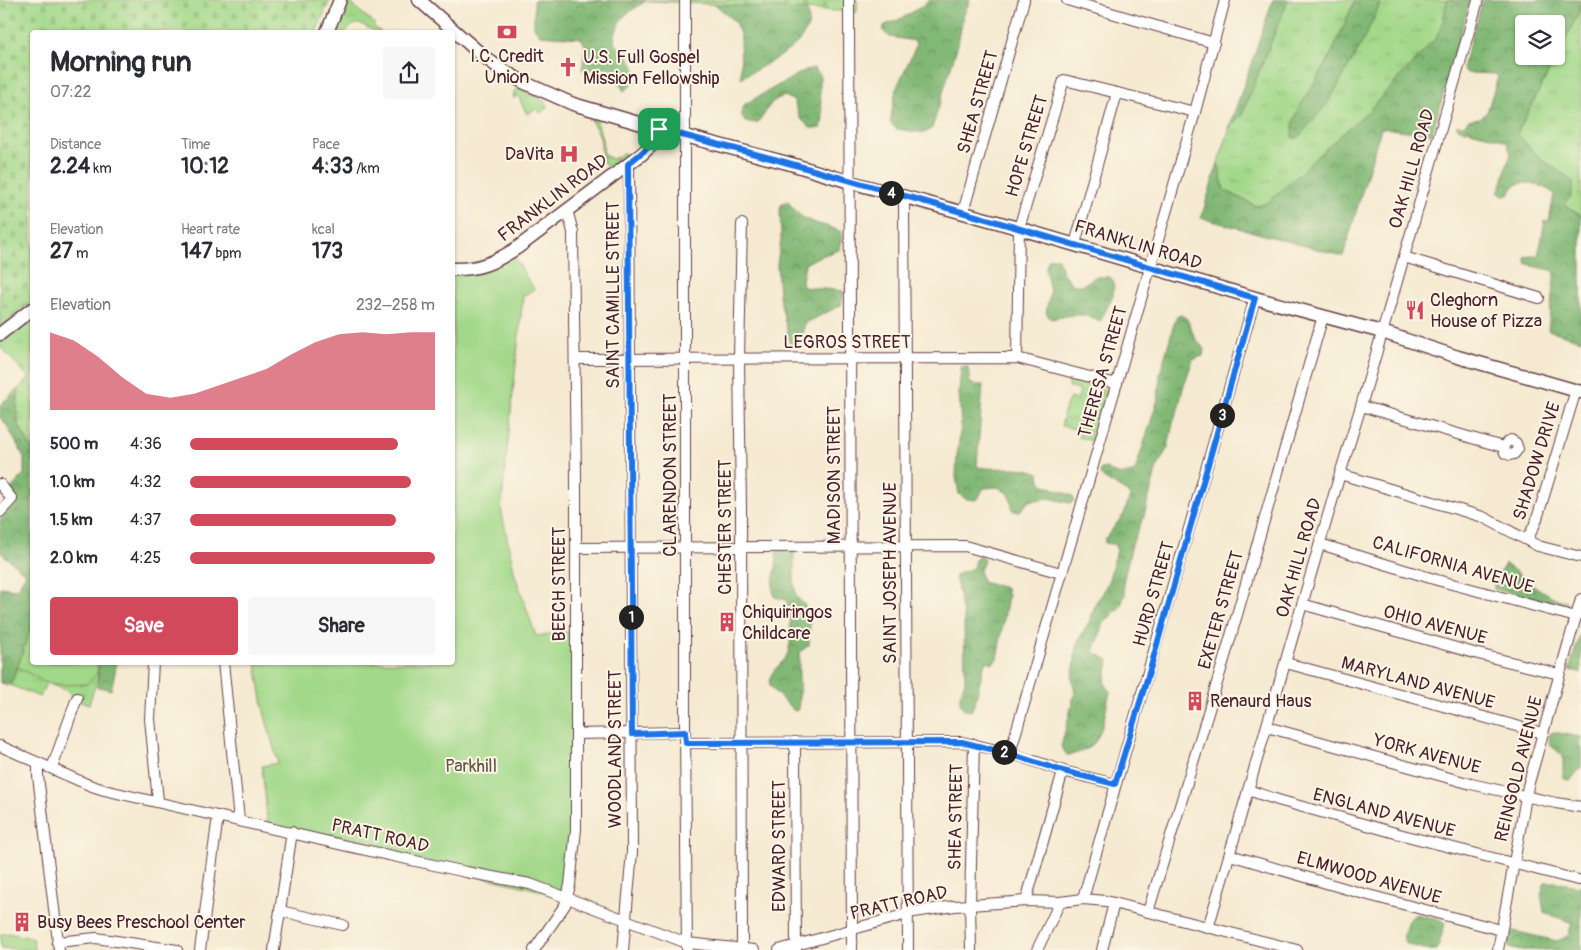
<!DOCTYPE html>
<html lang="en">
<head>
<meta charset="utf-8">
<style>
  :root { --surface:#fff; --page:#f7f7f7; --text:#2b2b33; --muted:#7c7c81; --accent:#d1495b }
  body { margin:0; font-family:Pangolin,sans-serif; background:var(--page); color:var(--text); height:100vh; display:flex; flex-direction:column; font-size:19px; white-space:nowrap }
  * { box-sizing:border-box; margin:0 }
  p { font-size:16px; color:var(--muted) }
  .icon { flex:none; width:28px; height:28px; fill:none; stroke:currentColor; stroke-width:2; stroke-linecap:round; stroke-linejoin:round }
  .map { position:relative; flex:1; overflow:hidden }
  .panel { position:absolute; left:30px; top:30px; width:425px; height:635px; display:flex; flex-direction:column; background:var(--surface); border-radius:5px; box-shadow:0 1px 4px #0004 }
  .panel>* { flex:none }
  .tools { position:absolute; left:1515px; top:15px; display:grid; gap:10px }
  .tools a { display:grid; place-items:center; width:50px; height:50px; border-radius:5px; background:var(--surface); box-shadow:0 1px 4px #0004; font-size:25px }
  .pin { position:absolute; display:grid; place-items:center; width:42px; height:42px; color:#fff; margin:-21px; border-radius:10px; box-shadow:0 2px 8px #0006 }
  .km { position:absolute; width:25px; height:25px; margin:-12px; border-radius:50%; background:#222; color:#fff; font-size:14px; line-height:25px; text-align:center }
  .round { display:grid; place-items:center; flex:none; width:52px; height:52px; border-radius:5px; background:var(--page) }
  .overview { display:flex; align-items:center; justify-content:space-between; height:85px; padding:0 20px }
  h1 { font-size:28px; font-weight:700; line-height:38px }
  .stats { display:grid; grid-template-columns:repeat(3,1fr); gap:8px; height:85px; padding:5px 20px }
  .stats div { display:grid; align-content:center }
  .stats b { font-size:21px; font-weight:700 }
  .stats small { font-size:14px; font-weight:400 }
  .stats p { font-size:14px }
  .chart { height:140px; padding:10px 20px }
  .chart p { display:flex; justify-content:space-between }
  .chart svg { width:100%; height:90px; margin-top:5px; fill:var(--accent); opacity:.7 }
  .primary-button { display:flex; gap:10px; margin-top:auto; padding:10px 20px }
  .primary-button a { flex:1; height:58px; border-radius:5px; background:var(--accent); color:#fff; font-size:20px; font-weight:700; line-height:58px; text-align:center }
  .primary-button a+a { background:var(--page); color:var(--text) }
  ul { padding:0 20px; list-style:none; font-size:16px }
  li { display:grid; grid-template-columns:80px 60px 1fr; align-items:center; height:38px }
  li i { height:12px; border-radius:6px; background:var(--accent) }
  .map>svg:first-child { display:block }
  .grass { fill:url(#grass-tufts); stroke:#767c5a }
  .forest { fill:url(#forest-crowns); stroke:#666c50; fill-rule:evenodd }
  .cemetery { fill:url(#cemetery-stones); stroke:#767c5a }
  .green { fill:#a2d889; stroke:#767c5a }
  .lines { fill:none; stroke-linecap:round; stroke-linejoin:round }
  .minor-casing { stroke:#643d44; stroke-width:12 }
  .major-casing { stroke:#643d44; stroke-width:15 }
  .minor { stroke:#fff; stroke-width:10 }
  .major { stroke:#fff; stroke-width:12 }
  .route-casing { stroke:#fff; stroke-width:10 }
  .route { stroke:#1a73e8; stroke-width:6 }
  .labels { text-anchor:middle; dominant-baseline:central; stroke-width:4; stroke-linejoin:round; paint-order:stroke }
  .poi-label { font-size:18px; fill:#4a1f2b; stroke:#fcf5e5; text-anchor:start }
  .street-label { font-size:18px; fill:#4a1f2b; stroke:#fcf5e5 }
  .park-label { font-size:18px; fill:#645647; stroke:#fcf5e5 }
</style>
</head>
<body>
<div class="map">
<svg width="1581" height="950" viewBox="0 0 1581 950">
  <defs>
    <pattern id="grass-tufts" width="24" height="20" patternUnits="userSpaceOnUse" patternTransform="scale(1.25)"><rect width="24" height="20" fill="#a2d889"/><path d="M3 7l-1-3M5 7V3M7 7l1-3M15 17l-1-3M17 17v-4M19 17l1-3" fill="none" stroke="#8db976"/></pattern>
    <pattern id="forest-crowns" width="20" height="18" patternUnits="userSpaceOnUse" patternTransform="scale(1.25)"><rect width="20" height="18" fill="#81b875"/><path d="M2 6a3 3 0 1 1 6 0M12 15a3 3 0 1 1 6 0" fill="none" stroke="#6c9560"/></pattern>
    <pattern id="cemetery-stones" width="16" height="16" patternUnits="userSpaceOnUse" patternTransform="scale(1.25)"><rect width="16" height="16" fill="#a2d889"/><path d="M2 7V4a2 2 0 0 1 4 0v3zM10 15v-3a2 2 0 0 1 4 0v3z" fill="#8db976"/></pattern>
  </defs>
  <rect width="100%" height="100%" fill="#fcf5e5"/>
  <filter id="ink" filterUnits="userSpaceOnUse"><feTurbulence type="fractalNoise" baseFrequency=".02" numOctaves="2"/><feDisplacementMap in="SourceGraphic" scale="10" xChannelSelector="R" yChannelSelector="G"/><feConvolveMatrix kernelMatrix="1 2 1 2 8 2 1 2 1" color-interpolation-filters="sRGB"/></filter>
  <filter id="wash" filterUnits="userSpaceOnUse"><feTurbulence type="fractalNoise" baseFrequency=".0096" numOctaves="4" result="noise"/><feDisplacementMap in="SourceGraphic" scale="20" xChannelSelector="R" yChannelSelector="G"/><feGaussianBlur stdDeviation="1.12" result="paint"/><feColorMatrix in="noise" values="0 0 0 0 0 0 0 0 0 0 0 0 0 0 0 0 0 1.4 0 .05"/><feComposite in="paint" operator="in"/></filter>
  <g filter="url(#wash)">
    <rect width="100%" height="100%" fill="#f5ead1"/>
    <g class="grass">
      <path d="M348 0H351L349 2 375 24 373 26 381 32C366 32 360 14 346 32H333L344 4Z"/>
      <path d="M1273 0H1454L1449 41 1264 210 1224 190 1218 163Z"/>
      <path d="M1581 6V216L1564 204 1517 134 1579 12Z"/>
      <path d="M519 89 546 102C549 108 545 110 540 113L537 108 527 114 518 96 513 98 515 90Z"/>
      <path d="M590 119 597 121 602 139 604 155 612 159 618 157 622 153 626 154 613 164 615 167C599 174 602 145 600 137 598 131 593 125 590 119Z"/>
      <path d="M32 317V450L18 423 17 407 19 388 29 378 0 346V343Z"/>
      <path d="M1070 379 1104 389 1106 391 1092 441 1078 437 1080 430 1061 426 1064 416 1063 415 1064 410 1066 411 1067 409 1065 408 1070 398 1077 400 1080 391 1069 387Z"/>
      <path d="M32 623V662L98 663V687L95 686 89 704 73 700 68 691 46 683 40 697 10 685 18 667Z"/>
    </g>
    <g class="forest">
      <path d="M534 0 646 1C624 16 618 15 614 43 629 57 635 60 636 82L624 91 610 68C600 67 592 71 582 70L585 45 581 38 540 35 534 27Z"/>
      <path d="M930 0H970L963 17 958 44 932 128 925 133 896 129 890 123 896 89 916 46 915 41 890 37 882 30 885 25C901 20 917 10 930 0Z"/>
      <path d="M1273 0H1288L1242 115 1229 128Z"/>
      <path d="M1355 0H1382L1363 41 1330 100 1298 138H1293C1288 115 1315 84 1326 64 1337 44 1345 21 1355 0Z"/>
      <path d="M1447 0H1470L1432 134 1381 128 1343 256 1201 218 1218 163 1224 190 1256 206 1267 203 1291 182 1315 158 1368 111 1388 90 1436 38 1443 22Z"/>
      <path d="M1483 0H1581L1579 12 1517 134 1540 158 1565 175 1573 182V189L1571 197 1564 204 1581 216V340L1548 330 1555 271 1533 266 1526 263V257L1538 255C1542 242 1542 233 1545 221H1549L1554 194C1547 187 1526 179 1516 185 1512 187 1511 191 1509 195L1502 196 1498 192C1505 179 1504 169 1511 155L1507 142 1498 138 1458 128 1456 125H1464L1468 120 1480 118 1487 112 1498 77 1496 74 1467 73 1462 68ZM1524 24H1556V56H1524Z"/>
      <path d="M715 4 806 9C823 40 762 66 741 78L740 34 735 22Z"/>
      <path d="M814 68 820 75V94L823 117 821 128H810L800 118 794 101 785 96C766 101 769 112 757 123L745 122 741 113 745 104 804 71Z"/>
      <path d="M788 201C803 226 819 221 842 232L839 250 818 257 805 264 802 280 803 287 843 291V298L841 305 808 322 804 326 800 344 796 347 790 344 779 295 777 264 781 239 780 207 783 203Z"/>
      <path d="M1049 258H1058L1062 272 1073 285H1083L1095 277H1110L1114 282 1113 296 1101 320 1099 322C1080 310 1071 316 1051 319L1046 313 1050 292 1045 268Z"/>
      <path d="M1181 315 1187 319 1195 338 1204 349 1203 356 1193 359 1183 388 1179 406 1173 423 1168 447 1157 467 1144 516 1132 544 1123 583 1125 595 1120 607 1104 623 1094 652 1109 660 1105 683 1110 692C1106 707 1104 728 1095 742 1090 749 1075 755 1067 755L1061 747 1075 692 1072 678 1075 662V654L1078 641 1090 620 1096 602 1103 593 1109 579 1117 550 1114 544 1105 543V539L1124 514 1130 496C1122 485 1105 483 1100 474L1101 469 1107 468C1114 476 1126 476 1135 471L1158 399 1160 374 1176 317Z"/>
      <path d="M961 367H968L970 383 976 385H983L977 465 978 467C999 471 1019 464 1039 473L1040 481 1042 484 1073 496 1074 501 1070 503 1049 498 1029 501 1020 511H1013L1009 494 998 487 984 488 976 500 966 499 959 494 956 477 957 455 961 426 959 392Z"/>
      <path d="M19 388 17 407 18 423 32 450V623L18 667 10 685 0 683V587L17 589 26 574 0 552V519L17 500 10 490 24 474V457L6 424 0 418V405Z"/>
      <path d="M780 550 794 552V583L796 596 804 604 810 619 809 645 800 652C797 671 801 691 798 710L794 711C789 705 772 691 770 685 767 672 782 665 787 655 793 643 791 613 786 600L775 597C768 580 780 569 776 552Z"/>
      <path d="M980 556 984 560 980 571 982 582 1006 588 1008 596 997 659 993 663 987 661 984 665 974 705 971 711 964 709 960 703V695L965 682 964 620 955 575 973 568 975 560Z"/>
      <path d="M1505 564C1524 576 1543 597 1566 601L1568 605 1562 606 1494 589V581Z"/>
      <path d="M1580 635 1581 636V673L1569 670Z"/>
      <path d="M98 663H117L111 690 98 687Z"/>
      <path d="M1553 732 1581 737V767L1570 781 1563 778V756L1549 744 1550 734Z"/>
      <path d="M1545 882H1556L1578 886 1581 884V950H1517L1509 948 1508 940 1513 931 1557 941 1568 936 1572 923 1544 912 1541 894Z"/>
      <path d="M1416 914 1442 920 1445 924 1437 950H1426L1405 943C1401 934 1408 918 1416 914Z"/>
    </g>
    <g class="cemetery">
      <path d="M0 0H330L316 32H32V302L0 327Z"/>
      <path d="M632 0H857V12Z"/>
    </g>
    <g class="green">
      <path d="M511 252 534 289 523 296 501 509 515 575 536 636 575 631 570 885 560 895 268 827 262 766 278 763 264 712 256 663 452 662 453 269Z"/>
      <path d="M32 623V662L98 663 97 673 87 684 65 685 46 683 18 667Z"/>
      <path d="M8 933 33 938 34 950 1 948 0 935Z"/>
    </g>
  </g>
  <g filter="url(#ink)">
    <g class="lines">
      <defs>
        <g id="minor">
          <path d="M685 0V732L687 950"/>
          <path d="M849 0 852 950"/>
          <path d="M1067 0 1214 43"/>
          <path d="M904 197 908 950"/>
          <path d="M963 212 1024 0"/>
          <path d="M1075 244 1117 93"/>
          <path d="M1404 257 1539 298"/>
          <path d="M1017 358 1019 228 1064 80 1195 112"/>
          <path d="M575 359 1017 358 1117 384"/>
          <path d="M1361 406 1503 447 1505 453 1510 455 1514 454 1518 449 1516 443 1511 440 1507 442 1503 447"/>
          <path d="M1340 474 1483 517 1538 546 1581 557"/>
          <path d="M0 484 12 499 0 512"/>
          <path d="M1527 540 1536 522 1576 390"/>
          <path d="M1320 544 1437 580 1576 617"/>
          <path d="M576 548 965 546 1061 573"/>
          <path d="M1302 604 1474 653 1559 674"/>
          <path d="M153 662 150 719 158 801"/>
          <path d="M223 662 239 820"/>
          <path d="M1286 663 1542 733"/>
          <path d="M1267 727 1471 784 1556 803 1581 807"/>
          <path d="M576 734 685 732"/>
          <path d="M795 742 796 950"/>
          <path d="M686 743 962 742 1010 753 1063 771 1115 784"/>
          <path d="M0 746 89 785 104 790 347 846 466 872 530 884 687 943 754 950"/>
          <path d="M1010 753 1195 112 1225 0"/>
          <path d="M38 763V776L59 950"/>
          <path d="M52 768 77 698"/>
          <path d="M1248 790 1278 800 1399 834 1578 880"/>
          <path d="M1230 855 1357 892 1501 930"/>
          <path d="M1083 899 1255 298"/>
          <path d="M1026 901 1063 771"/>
          <path d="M280 911 343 925"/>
          <path d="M1148 912 1226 653 1323 316"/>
          <path d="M1208 928 1340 474 1361 406 1478 0"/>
          <path d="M57 942 96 938 177 950"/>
          <path d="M200 950 218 816"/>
          <path d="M274 950 292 832"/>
          <path d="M534 950 565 905 570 885 576 829V477L573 232 567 210"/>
          <path d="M623 950 632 852 629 164"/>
          <path d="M742 950 741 509 739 358 742 224"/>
          <path d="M779 950 914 912 955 906 1026 901 1060 902 1083 899 1106 901 1297 950"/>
          <path d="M971 950 970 905 974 744"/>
          <path d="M1037 950 1060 902"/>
          <path d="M1102 950 1114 903"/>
          <path d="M1498 950 1528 786 1581 599"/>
        </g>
        <g id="major">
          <path d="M419 0 483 56 502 70 525 83 573 104 659 129 791 164 850 182 997 222 1255 298 1382 332 1458 357 1581 392"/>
          <path d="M327 32 340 0"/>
          <path d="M452 269C480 270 495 262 517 248L642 154 656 141 659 129"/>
          <path d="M0 334 32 309"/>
        </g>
      </defs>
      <use href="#minor" class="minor-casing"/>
      <use href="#major" class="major-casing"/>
      <use href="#minor" class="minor"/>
      <use href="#major" class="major"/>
    </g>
  </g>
  <g class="lines" filter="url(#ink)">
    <defs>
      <path id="route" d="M659 129 774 159 997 222 1255 298 1151 666 1115 784 1063 771 1010 754 962 742 686 743 685 732 632 734 628 164 656 141Z"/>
    </defs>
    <use href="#route" class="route-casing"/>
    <use href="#route" class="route"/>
  </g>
  <defs>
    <symbol id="bank-bare" viewBox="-9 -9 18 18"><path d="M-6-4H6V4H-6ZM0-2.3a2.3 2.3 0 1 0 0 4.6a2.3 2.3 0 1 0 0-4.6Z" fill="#d1495b" stroke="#fcf5e5" stroke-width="2.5" paint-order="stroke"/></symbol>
    <symbol id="church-bare" viewBox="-9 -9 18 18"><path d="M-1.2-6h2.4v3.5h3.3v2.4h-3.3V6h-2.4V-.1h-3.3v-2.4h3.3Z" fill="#d1495b" stroke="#fcf5e5" stroke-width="2.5" paint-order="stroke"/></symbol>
    <symbol id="hospital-bare" viewBox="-9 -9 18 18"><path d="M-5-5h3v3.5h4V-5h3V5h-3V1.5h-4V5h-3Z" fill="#d1495b" stroke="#fcf5e5" stroke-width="2.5" paint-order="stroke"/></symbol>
    <symbol id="restaurant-bare" viewBox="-9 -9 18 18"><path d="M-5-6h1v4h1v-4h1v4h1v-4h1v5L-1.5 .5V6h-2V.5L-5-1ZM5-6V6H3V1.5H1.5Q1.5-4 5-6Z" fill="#d1495b" stroke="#fcf5e5" stroke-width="2.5" paint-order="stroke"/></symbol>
    <symbol id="building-bare" viewBox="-9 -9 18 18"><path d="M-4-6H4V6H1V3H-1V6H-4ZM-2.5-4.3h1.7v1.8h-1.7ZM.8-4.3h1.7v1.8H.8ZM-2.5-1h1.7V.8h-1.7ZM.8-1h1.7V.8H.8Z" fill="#d1495b" stroke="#fcf5e5" stroke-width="2.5" paint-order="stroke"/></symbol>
  </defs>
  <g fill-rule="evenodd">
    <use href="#bank-bare" x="493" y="18" width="28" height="28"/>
    <use href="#church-bare" x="554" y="53" width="28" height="28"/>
    <use href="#hospital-bare" x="555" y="140" width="28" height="28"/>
    <use href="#restaurant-bare" x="1401" y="296" width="28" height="28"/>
    <use href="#building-bare" x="713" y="608" width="28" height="28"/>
    <use href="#building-bare" x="1181" y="687" width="28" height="28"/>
    <use href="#building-bare" x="8" y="908" width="28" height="28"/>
  </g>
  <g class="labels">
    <g class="poi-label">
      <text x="507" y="56" text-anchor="middle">I.C. Credit<tspan x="507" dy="21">Union</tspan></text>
      <text x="583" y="57">U.S. Full Gospel<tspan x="583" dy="21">Mission Fellowship</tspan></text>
      <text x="554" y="154" text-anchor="end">DaVita</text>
      <text x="1430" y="300">Cleghorn<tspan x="1430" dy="21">House of Pizza</tspan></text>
      <text x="742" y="612">Chiquiringos<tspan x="742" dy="21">Childcare</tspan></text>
      <text x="1210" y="701">Renaurd Haus</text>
      <text x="37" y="922">Busy Bees Preschool Center</text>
    </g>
    <g class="street-label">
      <text transform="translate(978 102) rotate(-74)">SHEA STREET</text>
      <text transform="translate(1027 146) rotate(-73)">HOPE STREET</text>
      <text transform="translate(1412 169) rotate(-74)">OAK HILL ROAD</text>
      <text transform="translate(553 198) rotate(-37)">FRANKLIN ROAD</text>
      <text transform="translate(1138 245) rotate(17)">FRANKLIN ROAD</text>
      <text transform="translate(613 295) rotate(-90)">SAINT CAMILLE STREET</text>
      <text x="847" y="342">LEGROS STREET</text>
      <text transform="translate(1103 372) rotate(-74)">THERESA STREET</text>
      <text transform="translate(1537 461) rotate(-73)">SHADOW DRIVE</text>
      <text transform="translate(670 475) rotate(-90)">CLARENDON STREET</text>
      <text transform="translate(834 475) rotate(-90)">MADISON STREET</text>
      <text transform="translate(725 527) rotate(-90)">CHESTER STREET</text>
      <text transform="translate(1299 558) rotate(-74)">OAK HILL ROAD</text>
      <text transform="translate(1453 565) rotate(16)">CALIFORNIA AVENUE</text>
      <text transform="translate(890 573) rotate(-90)">SAINT JOSEPH AVENUE</text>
      <text transform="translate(559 584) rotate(-90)">BEECH STREET</text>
      <text transform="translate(1154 594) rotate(-74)">HURD STREET</text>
      <text transform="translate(1221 610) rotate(-74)">EXETER STREET</text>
      <text transform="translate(1435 625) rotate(15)">OHIO AVENUE</text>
      <text transform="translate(1418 683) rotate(15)">MARYLAND AVENUE</text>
      <text transform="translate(615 749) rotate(-90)">WOODLAND STREET</text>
      <text transform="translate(1427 754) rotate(15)">YORK AVENUE</text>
      <text transform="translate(1519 769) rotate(-76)">REINGOLD AVENUE</text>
      <text transform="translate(1384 813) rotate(15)">ENGLAND AVENUE</text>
      <text transform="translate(956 817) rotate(-89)">SHEA STREET</text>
      <text transform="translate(380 836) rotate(13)">PRATT ROAD</text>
      <text transform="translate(779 846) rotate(-90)">EDWARD STREET</text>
      <text transform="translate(1369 878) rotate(16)">ELMWOOD AVENUE</text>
      <text transform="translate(899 903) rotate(-13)">PRATT ROAD</text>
    </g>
    <g class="park-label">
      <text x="471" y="766">Parkhill</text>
    </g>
  </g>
</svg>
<div class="tools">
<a><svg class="icon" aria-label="layers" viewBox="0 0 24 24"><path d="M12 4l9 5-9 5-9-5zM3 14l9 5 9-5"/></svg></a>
</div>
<div class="pin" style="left:659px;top:129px;background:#1e9e55"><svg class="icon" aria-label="arrive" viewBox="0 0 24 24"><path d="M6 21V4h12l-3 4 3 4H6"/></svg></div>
<b class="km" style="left:631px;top:617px">1</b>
<b class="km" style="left:1004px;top:752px">2</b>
<b class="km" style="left:1222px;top:415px">3</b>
<b class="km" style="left:891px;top:193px">4</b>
<section class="panel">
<div class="overview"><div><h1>Morning run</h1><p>07:22</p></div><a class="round"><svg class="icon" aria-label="share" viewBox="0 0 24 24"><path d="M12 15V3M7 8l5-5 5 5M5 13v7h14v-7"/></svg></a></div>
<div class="stats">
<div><p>Distance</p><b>2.24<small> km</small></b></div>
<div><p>Time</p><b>10:12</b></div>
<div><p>Pace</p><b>4:33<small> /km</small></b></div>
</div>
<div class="stats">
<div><p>Elevation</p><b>27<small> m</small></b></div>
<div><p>Heart rate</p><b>147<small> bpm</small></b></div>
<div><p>kcal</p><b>173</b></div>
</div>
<div class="chart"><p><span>Elevation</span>232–258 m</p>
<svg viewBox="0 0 160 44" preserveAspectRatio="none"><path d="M0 44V6L10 10L20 18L30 28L40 36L50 38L60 36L70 32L80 28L90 24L100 17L110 11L120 7L130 6L140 7L150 6L160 6V44z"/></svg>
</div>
<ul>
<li><b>500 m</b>4:36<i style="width:85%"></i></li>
<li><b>1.0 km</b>4:32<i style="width:90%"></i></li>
<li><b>1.5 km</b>4:37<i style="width:84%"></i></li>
<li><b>2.0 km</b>4:25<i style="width:100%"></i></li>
</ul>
<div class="primary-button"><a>Save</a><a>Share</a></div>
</section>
</div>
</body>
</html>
